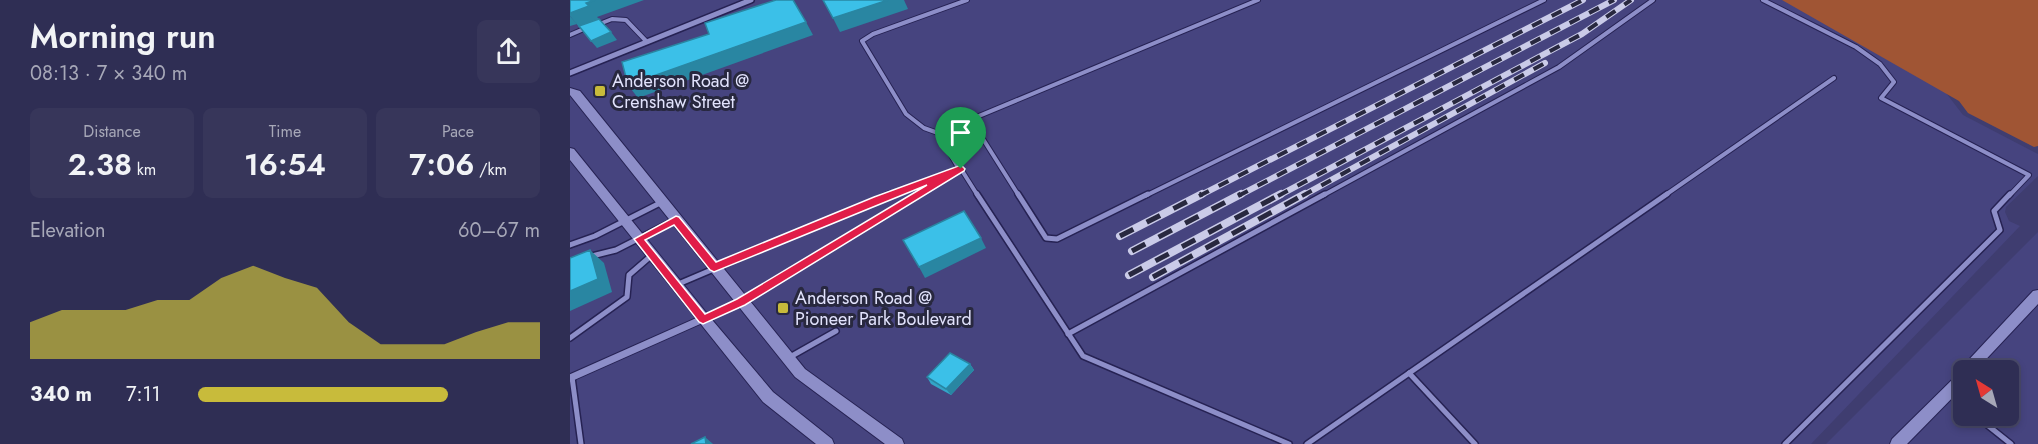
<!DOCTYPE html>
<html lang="en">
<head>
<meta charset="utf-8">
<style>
  :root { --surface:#2f2e54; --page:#37365a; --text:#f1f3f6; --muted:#a7a8b8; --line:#4a4a6b; --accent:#c8bb3b }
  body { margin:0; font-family:Jost,sans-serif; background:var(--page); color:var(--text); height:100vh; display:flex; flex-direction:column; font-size:22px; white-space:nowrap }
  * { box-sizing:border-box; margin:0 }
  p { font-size:20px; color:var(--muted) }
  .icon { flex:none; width:33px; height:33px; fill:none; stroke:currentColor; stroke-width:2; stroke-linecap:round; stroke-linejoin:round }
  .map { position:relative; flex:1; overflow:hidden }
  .details { display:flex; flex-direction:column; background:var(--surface); width:570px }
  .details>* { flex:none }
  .needle { width:39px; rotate:323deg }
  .tools { position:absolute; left:1383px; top:360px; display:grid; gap:12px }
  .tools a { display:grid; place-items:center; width:66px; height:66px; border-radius:9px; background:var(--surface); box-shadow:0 3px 9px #0003,0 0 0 2px var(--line); font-size:30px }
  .pin { position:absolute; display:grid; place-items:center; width:51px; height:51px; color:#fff; margin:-62px -26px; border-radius:50% 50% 50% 0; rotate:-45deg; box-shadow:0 0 6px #0007 }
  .pin .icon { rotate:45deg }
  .round { display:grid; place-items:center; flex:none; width:63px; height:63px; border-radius:9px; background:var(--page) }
  .headline { display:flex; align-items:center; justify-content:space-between; height:102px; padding:0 30px }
  h1 { font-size:33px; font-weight:600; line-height:45px }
  .figures { display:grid; grid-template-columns:repeat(3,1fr); gap:9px; height:102px; padding:6px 30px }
  .figures div { display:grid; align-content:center; border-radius:9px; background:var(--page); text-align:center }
  .figures b { font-size:30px; font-weight:600 }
  .figures small { font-size:16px; font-weight:400 }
  .figures p { font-size:16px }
  .chart { height:168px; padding:12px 30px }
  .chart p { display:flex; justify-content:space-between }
  .chart svg { width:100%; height:108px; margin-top:6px; fill:var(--accent); opacity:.7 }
  ul { padding:0 30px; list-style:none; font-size:20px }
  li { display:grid; grid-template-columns:96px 72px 1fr; align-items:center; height:45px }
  li i { height:15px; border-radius:8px; background:var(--accent) }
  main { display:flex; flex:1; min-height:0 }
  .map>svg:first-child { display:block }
  .built { fill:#46447f; fill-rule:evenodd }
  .green { fill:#a05534 }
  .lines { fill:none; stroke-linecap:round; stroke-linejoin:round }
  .lane-far1-casing { stroke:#262253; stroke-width:6 }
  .lane-casing { stroke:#262253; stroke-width:8 }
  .street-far1-casing { stroke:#262253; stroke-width:8 }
  .street-casing { stroke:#262253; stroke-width:9 }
  .secondary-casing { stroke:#262253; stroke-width:2 }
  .lane-far1 { stroke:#8d8ec8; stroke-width:4 }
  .lane { stroke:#8d8ec8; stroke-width:5 }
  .street-far1 { stroke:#8d8ec8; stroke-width:5 }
  .street { stroke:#8d8ec8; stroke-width:7 }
  .secondary { fill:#8d8ec8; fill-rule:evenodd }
  .rail-far1-casing { stroke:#cacbe8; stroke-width:6 }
  .rail-casing { stroke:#cacbe8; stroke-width:8 }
  .rail-far1 { stroke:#28283f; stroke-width:4; stroke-dasharray:11; stroke-linecap:butt }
  .rail { stroke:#28283f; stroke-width:5; stroke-dasharray:15; stroke-linecap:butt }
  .wall { fill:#33a5c8 }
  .shaded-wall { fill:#2986a2 }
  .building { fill:#3bc0e8; stroke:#2986a2; stroke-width:1.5 }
  .route { fill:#e11d48; stroke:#fff; stroke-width:1.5; fill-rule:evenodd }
  .poi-dot { fill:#c8bb3b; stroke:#28283f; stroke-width:2 }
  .labels { text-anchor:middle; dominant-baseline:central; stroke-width:6; stroke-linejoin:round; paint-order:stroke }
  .poi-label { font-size:18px; fill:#e2e3fd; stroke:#28283f; text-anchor:start }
</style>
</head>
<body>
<main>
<section class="details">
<div class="headline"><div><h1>Morning run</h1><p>08:13 · 7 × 340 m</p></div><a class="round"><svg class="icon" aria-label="share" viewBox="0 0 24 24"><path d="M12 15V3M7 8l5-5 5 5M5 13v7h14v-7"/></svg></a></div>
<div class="figures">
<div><p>Distance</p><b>2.38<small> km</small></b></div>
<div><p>Time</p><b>16:54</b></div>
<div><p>Pace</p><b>7:06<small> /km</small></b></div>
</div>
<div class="chart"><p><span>Elevation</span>60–67 m</p>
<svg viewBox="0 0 160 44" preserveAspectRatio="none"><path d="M0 44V29L10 24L20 24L30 24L40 20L50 20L60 11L70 6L80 11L90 15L100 29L110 38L120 38L130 38L140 33L150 29L160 29V44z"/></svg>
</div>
<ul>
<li><b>340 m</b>7:11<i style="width:73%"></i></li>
</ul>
</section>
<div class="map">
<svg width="1468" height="444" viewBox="0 0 1468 444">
  <rect width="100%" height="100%" fill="#3f3d70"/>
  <g class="built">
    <path d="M0 0H1226L1353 63 1393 115 1468 154V176L1436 207 1435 212 1439 221 1450 226 1241 444H0Z"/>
    <path d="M1468 232V444H1256ZM1394 370H1438V416H1394Z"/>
  </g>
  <path class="green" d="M1212 0H1468V146L1464 147 1398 113 1389 101Z"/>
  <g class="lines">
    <defs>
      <g id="lane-far1">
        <path d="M1193 0 1286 47 1310 64 1324 82 1311 98 1459 175 1439 196"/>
        <path d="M27 25 42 19 56 20 77 42"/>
        <path d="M0 35 16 28"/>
        <path d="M401 120 449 196"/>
        <path d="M368 133 354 128 336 114 292 41 303 34 397 0"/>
        <path d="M389 169 368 133 688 0"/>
        <path d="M316 196 379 173"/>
        <path d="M347 196 391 169 408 196"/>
        <path d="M575 196 974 0"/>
        <path d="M752 196 989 67 1083 0"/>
        <path d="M1094 196 1264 78"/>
      </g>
      <g id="lane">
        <path d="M407 194 513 356 719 444"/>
        <path d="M448 194 476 238 487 239 578 194"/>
        <path d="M0 245 25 236 92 202"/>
        <path d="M22 256 46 250 105 220"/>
        <path d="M106 285 320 194"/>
        <path d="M173 300 349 194"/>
        <path d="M498 334 755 194"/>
        <path d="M0 338 57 297 59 275 82 255"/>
        <path d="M220 357 266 331"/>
        <path d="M839 373 905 444"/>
        <path d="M2 377 11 444"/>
        <path d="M1380 394 1394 405"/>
        <path d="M1406 416 1441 444"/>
        <path d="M737 444 1097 194"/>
        <path d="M1215 444 1430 230 1424 211 1440 194"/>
      </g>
      <path id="street-far1" d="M0 73 181 0"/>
      <path id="street" d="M0 378 171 302"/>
      <g id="secondary">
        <path d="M0 88 10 91 235 369 332 439 334 444H315L225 377 0 95Z"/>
        <path d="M0 148 4 149 138 315 203 392 262 439 264 444H246L193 402 0 160Z"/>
        <path d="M1468 290V304L1406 370H1394V386L1337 444H1320L1322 439 1391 371 1393 366 1463 291Z"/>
      </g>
    </defs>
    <use href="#lane-far1" class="lane-far1-casing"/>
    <use href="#lane" class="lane-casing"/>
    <use href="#street-far1" class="street-far1-casing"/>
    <use href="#street" class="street-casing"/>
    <use href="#secondary" class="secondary-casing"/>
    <use href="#lane-far1" class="lane-far1"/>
    <use href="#lane" class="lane"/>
    <use href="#street-far1" class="street-far1"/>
    <use href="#street" class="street"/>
    <use href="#secondary" class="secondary"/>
    <defs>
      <g id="rail-far1">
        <path d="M629 196 1013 0"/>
        <path d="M668 196 1044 0"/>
        <path d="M708 196 1012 34 1061 0"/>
        <path d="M732 196 975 63"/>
      </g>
      <g id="rail">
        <path d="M550 236 632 194"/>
        <path d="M562 251 671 194"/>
        <path d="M559 275 711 194"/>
        <path d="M583 277 735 194"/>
      </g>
    </defs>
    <use href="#rail-far1" class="rail-far1-casing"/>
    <use href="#rail" class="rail-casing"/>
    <use href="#rail-far1" class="rail-far1"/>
    <use href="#rail" class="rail"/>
  </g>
  <path class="wall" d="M400 364 404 370 381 395 361 384 357 377Z"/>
  <g class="shaded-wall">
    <path d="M25 0H74L27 17 29 19 9 27 0 16V13L16 3Z"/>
    <path d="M318 0H334L338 9 270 32 263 18Z"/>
    <path d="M0 16 7 24 0 26Z"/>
    <path d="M236 22 243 35 68 98 58 85Z"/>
    <path d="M41 32 47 40 27 48 21 41Z"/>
    <path d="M411 238 416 248 355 278 349 267Z"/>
    <path d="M20 250 34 263 42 292 0 311V291Z"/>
    <path d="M400 364 404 370 381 395 376 389Z"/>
    <path d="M135 437 143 444H136Z"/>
  </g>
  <g class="building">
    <path d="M0 0H25L16 3 19 6 0 13Z"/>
    <path d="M206 0H223L236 22 58 85 52 62 139 34 135 23Z"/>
    <path d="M253 0H318L263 18Z"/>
    <path d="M29 19 41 32 21 41 9 26Z"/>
    <path d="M394 211 411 238 349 267 333 240Z"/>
    <path d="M20 250 28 279 0 291V258Z"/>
    <path d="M380 353 400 364 376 389 357 377Z"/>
    <path d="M135 437 136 444H121Z"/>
  </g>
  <path class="route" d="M391 165 395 169 394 171 175 305 133 324 129 322 64 239 106 216 109 217 146 262 304 197ZM357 185 167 299 135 314 75 240 104 225 140 270 144 272Z"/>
  <g class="poi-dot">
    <rect x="24" y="85" width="12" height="12" rx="3"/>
    <rect x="207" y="302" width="12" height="12" rx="3"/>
  </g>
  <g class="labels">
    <g class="poi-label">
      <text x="42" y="81">Anderson Road @<tspan x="42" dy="21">Crenshaw Street</tspan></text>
      <text x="225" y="298">Anderson Road @<tspan x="225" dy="21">Pioneer Park Boulevard</tspan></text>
    </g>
  </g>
</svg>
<div class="tools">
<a><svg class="needle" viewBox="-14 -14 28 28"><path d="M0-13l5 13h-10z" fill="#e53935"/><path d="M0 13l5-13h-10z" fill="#a7a8b8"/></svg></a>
</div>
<div class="pin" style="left:391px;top:169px;background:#1e9e55"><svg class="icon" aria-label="arrive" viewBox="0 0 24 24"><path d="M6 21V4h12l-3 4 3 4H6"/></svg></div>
</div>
</main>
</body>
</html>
